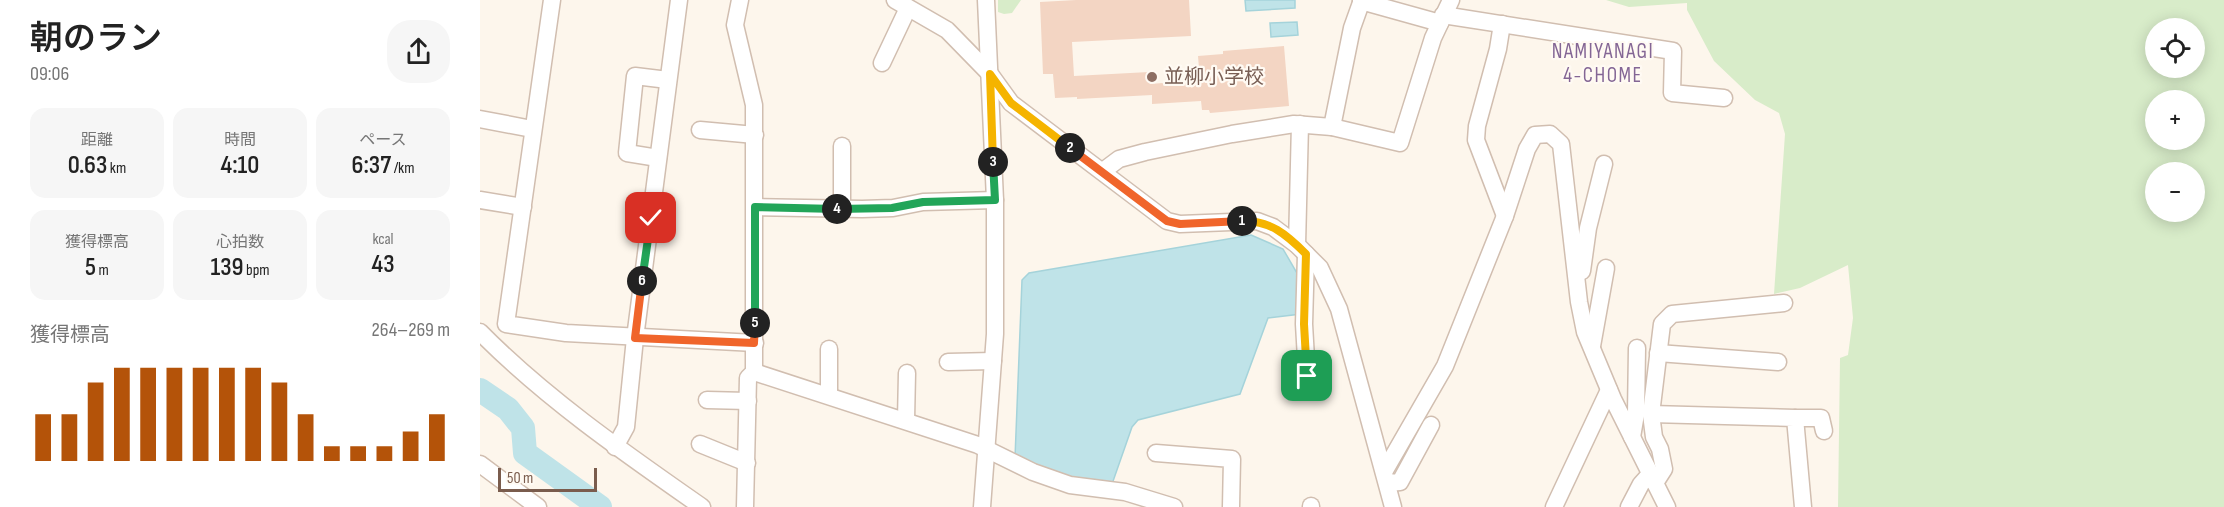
<!DOCTYPE html>
<html lang="ja">
<head>
<meta charset="utf-8">
<style>
  :root { --surface:#fff; --page:#f6f6f6; --text:#222; --muted:#767676; --accent:#b45309 }
  body { margin:0; font-family:"Sofia Sans Condensed","Noto Sans JP",sans-serif; background:var(--page); color:var(--text); height:100vh; display:flex; flex-direction:column; font-size:22px; white-space:nowrap }
  * { box-sizing:border-box; margin:0 }
  p { font-size:20px; color:var(--muted) }
  .icon { flex:none; width:33px; height:33px; fill:none; stroke:currentColor; stroke-width:2; stroke-linecap:round; stroke-linejoin:round }
  .map { position:relative; flex:1; overflow:hidden }
  .side { display:flex; flex-direction:column; background:var(--surface); width:480px }
  .side>* { flex:none }
  .tools { position:absolute; left:1665px; top:18px; display:grid; gap:12px }
  .tools a { display:grid; place-items:center; width:60px; height:60px; border-radius:50%; background:var(--surface); box-shadow:0 3px 15px #0003; font-size:30px }
  .scale { position:absolute; left:18px; bottom:15px; width:99px; box-sizing:border-box; padding-left:6px; border:3px solid #7a5c4d; border-top:0; font-size:16px; line-height:21px; white-space:nowrap; color:#7a5c4d; -webkit-text-stroke:4px #fffaf3; paint-order:stroke }
  .pin { position:absolute; display:grid; place-items:center; width:51px; height:51px; color:#fff; margin:-26px; border-radius:12px; box-shadow:0 3px 9px #0006 }
  .km { position:absolute; width:30px; height:30px; margin:-15px; border-radius:50%; background:#222; color:#fff; font-size:16px; line-height:30px; text-align:center }
  .round { display:grid; place-items:center; flex:none; width:63px; height:63px; border-radius:24px; background:var(--page) }
  .headline { display:flex; align-items:center; justify-content:space-between; height:102px; padding:0 30px }
  h1 { font-size:33px; font-weight:600; line-height:45px }
  .stats { display:grid; grid-template-columns:repeat(3,1fr); gap:9px; height:102px; padding:6px 30px }
  .stats div { display:grid; align-content:center; border-radius:15px; background:var(--page); text-align:center }
  .stats b { font-size:26px; font-weight:600 }
  .stats small { font-size:16px; font-weight:400 }
  .stats p { font-size:16px }
  .chart { height:168px; padding:12px 30px }
  .chart p { display:flex; justify-content:space-between }
  .chart svg { width:100%; height:108px; margin-top:6px; stroke:var(--accent); stroke-width:6 }
  main { display:flex; flex:1; min-height:0 }
  .map>svg:first-child { display:block }
  .green { fill:#d8ecc9; fill-rule:evenodd }
  .water { fill:#bfe3e8; stroke:#a5d3da; stroke-width:1.5 }
  .lines { fill:none; stroke-linecap:round; stroke-linejoin:round }
  .river { stroke:#bfe3e8; stroke-width:24 }
  .building { fill:#f3d5c3 }
  .minor-casing { stroke:#d1beb0; stroke-width:19 }
  .minor { stroke:#fff; stroke-width:16 }
  .split-1-casing { stroke:#fff; stroke-width:12 }
  .split-2-casing { stroke:#fff; stroke-width:12 }
  .split-3-casing { stroke:#fff; stroke-width:12 }
  .split-4-casing { stroke:#fff; stroke-width:12 }
  .split-5-casing { stroke:#fff; stroke-width:12 }
  .split-6-casing { stroke:#fff; stroke-width:12 }
  .split-7-casing { stroke:#fff; stroke-width:12 }
  .split-1 { stroke:#f5b400; stroke-width:8 }
  .split-2 { stroke:#f0652b; stroke-width:8 }
  .split-3 { stroke:#f5b400; stroke-width:8 }
  .split-4 { stroke:#22a559; stroke-width:8 }
  .split-5 { stroke:#22a559; stroke-width:8 }
  .split-6 { stroke:#f0652b; stroke-width:8 }
  .split-7 { stroke:#22a559; stroke-width:8 }
  .education-dot { fill:#8d6e63; stroke:#fffaf3; stroke-width:2 }
  .labels { text-anchor:middle; dominant-baseline:central; stroke-width:4.5; stroke-linejoin:round; paint-order:stroke }
  .education-label { font-size:20px; fill:#785e54; stroke:#fffaf3; text-anchor:start }
  .neighbourhood-label { font-size:21px; letter-spacing:1.5px; fill:#846695; stroke:#fffaf3 }
</style>
</head>
<body>
<main>
<section class="side">
<div class="headline"><div><h1>朝のラン</h1><p>09:06</p></div><a class="round"><svg class="icon" aria-label="share" viewBox="0 0 24 24"><path d="M12 15V3M7 8l5-5 5 5M5 13v7h14v-7"/></svg></a></div>
<div class="stats">
<div><p>距離</p><b>0.63<small> km</small></b></div>
<div><p>時間</p><b>4:10</b></div>
<div><p>ペース</p><b>6:37<small> /km</small></b></div>
</div>
<div class="stats">
<div><p>獲得標高</p><b>5<small> m</small></b></div>
<div><p>心拍数</p><b>139<small> bpm</small></b></div>
<div><p>kcal</p><b>43</b></div>
</div>
<div class="chart"><p><span>獲得標高</span>264–269 m</p>
<svg viewBox="0 0 160 44" preserveAspectRatio="none"><path d="M5 44V25M15 44V25M25 44V12M35 44V6M45 44V6M55 44V6M65 44V6M75 44V6M85 44V6M95 44V12M105 44V25M115 44V38M125 44V38M135 44V38M145 44V32M155 44V25"/></svg>
</div>
</section>
<div class="map">
<svg width="1744" height="507" viewBox="0 0 1744 507">
  <rect width="100%" height="100%" fill="#fdf6ec"/>
  <g class="green">
    <path d="M518 0H541L532 13 524 14 518 12Z"/>
    <path d="M1126 0H1744V507H1358L1360 358 1368 355 1373 318 1368 265 1320 288 1294 294 1305 134 1299 113 1275 100 1234 61 1207 10V3L1149 7ZM1676 28H1714V68H1676ZM1676 100H1714V140H1676ZM1676 172H1714V212H1676Z"/>
  </g>
  <g class="water">
    <path d="M765 0H815V8L766 11Z"/>
    <path d="M817 22 818 35 791 37 790 23Z"/>
    <path d="M771 235 803 249 821 280V314L788 318 760 394 658 420 652 427 631 487 591 481 535 458 542 280 549 273Z"/>
  </g>
  <g class="lines">
    <path class="river" d="M0 390 28 409 43 428 45 453 120 507"/>
  </g>
  <path class="building" d="M596 0H709L711 36 592 42 594 76 669 72 670 84 720 80 718 56 743 54V51L804 46 809 106 730 113 729 110H722L721 101 672 104V95L597 99V97L575 98 573 74H563L560 2Z"/>
  <g class="lines">
    <defs>
      <g id="minor">
        <path d="M72 0 26 324 86 333 275 343"/>
        <path d="M260 0 255 25 274 105V372L268 378 265 507"/>
        <path d="M415 0 467 30 510 74 531 103 687 221 700 224 777 221 793 227 817 245 840 268 859 309 913 507"/>
        <path d="M881 1 960 23"/>
        <path d="M963 15 1193 51 1192 93 1244 98"/>
        <path d="M1022 24 1018 49 997 126 996 140 1025 216"/>
        <path d="M402 63 428 8"/>
        <path d="M0 119 52 129"/>
        <path d="M852 127 872 28 882 0"/>
        <path d="M220 130 275 135"/>
        <path d="M178 158 147 153 155 76 188 80"/>
        <path d="M623 171 639 159 665 152 752 134 814 124 852 127 920 143 953 38 971 0"/>
        <path d="M0 200 43 207"/>
        <path d="M275 207 382 209 413 208 443 202 515 200"/>
        <path d="M362 209V146"/>
        <path d="M817 245 820 124"/>
        <path d="M826 254 824 324 827 376"/>
        <path d="M1102 271 1108 228 1124 164"/>
        <path d="M0 332C65 398 146 454 222 507"/>
        <path d="M1112 346 1126 268"/>
        <path d="M1178 353 1298 362"/>
        <path d="M468 362 513 361"/>
        <path d="M274 372 498 445 553 472 590 485 645 492 694 507"/>
        <path d="M349 395V349"/>
        <path d="M227 400 268 401"/>
        <path d="M1171 414 1315 418 1323 507"/>
        <path d="M1315 418H1341L1344 431"/>
        <path d="M426 420 427 373"/>
        <path d="M1152 437 1156 414 1157 348"/>
        <path d="M220 444 267 463"/>
        <path d="M135 447 146 427 155 338 199 0"/>
        <path d="M676 453 752 459 751 507"/>
        <path d="M0 464 58 507"/>
        <path d="M904 472 965 366 1025 216 1047 149 1055 135 1070 134 1081 144 1099 302 1105 332 1133 399 1187 507"/>
        <path d="M907 483 920 482 951 425"/>
        <path d="M1175 483 1184 469 1180 449 1174 437 1171 414 1182 324 1192 314 1304 303"/>
        <path d="M831 506V507"/>
        <path d="M502 507 515 334V200L506 0"/>
        <path d="M1074 507 1129 390"/>
        <path d="M1149 507 1161 484 1170 474"/>
      </g>
    </defs>
    <use href="#minor" class="minor-casing"/>
    <use href="#minor" class="minor"/>
  </g>
  <g class="lines">
    <defs>
      <path id="split-1" d="M762 221C790 220 807 235 826 254L824 324 827 376"/>
      <path id="split-2" d="M590 148 687 221 700 224 762 221"/>
      <path id="split-3" d="M513 162 510 74 531 103 590 148"/>
      <path id="split-4" d="M357 209 412 208 443 202 515 200 513 162"/>
      <path id="split-5" d="M275 323V207L357 209"/>
      <path id="split-6" d="M162 281 155 338 274 343 275 323"/>
      <path id="split-7" d="M162 281 171 218"/>
    </defs>
    <use href="#split-1" class="split-1-casing"/>
    <use href="#split-2" class="split-2-casing"/>
    <use href="#split-3" class="split-3-casing"/>
    <use href="#split-4" class="split-4-casing"/>
    <use href="#split-5" class="split-5-casing"/>
    <use href="#split-6" class="split-6-casing"/>
    <use href="#split-7" class="split-7-casing"/>
    <use href="#split-1" class="split-1"/>
    <use href="#split-2" class="split-2"/>
    <use href="#split-3" class="split-3"/>
    <use href="#split-4" class="split-4"/>
    <use href="#split-5" class="split-5"/>
    <use href="#split-6" class="split-6"/>
    <use href="#split-7" class="split-7"/>
  </g>
  <circle class="education-dot" cx="672" cy="77" r="6"/>
  <g class="labels">
    <g class="education-label">
      <text x="684" y="77">並柳小学校</text>
    </g>
    <g class="neighbourhood-label">
      <text x="1123" y="51">NAMIYANAGI<tspan x="1123" dy="24">4-CHOME</tspan></text>
    </g>
  </g>
</svg>
<div class="tools">
<a><svg class="icon" aria-label="locate" viewBox="0 0 24 24"><circle cx="12" cy="12" r="6"/><path d="M12 2v4M12 18v4M2 12h4M18 12h4"/></svg></a>
<a>+</a>
<a>−</a>
</div>
<div class="scale">50 m</div>
<div class="pin" style="left:827px;top:376px;background:#1e9e55"><svg class="icon" aria-label="arrive" viewBox="0 0 24 24"><path d="M6 21V4h12l-3 4 3 4H6"/></svg></div>
<div class="pin" style="left:171px;top:218px;background:#d93025"><svg class="icon" aria-label="check" viewBox="0 0 24 24"><path d="M5 12l5 5 9-10"/></svg></div>
<b class="km" style="left:762px;top:221px">1</b>
<b class="km" style="left:590px;top:148px">2</b>
<b class="km" style="left:513px;top:162px">3</b>
<b class="km" style="left:357px;top:209px">4</b>
<b class="km" style="left:275px;top:323px">5</b>
<b class="km" style="left:162px;top:281px">6</b>
</div>
</main>
</body>
</html>
